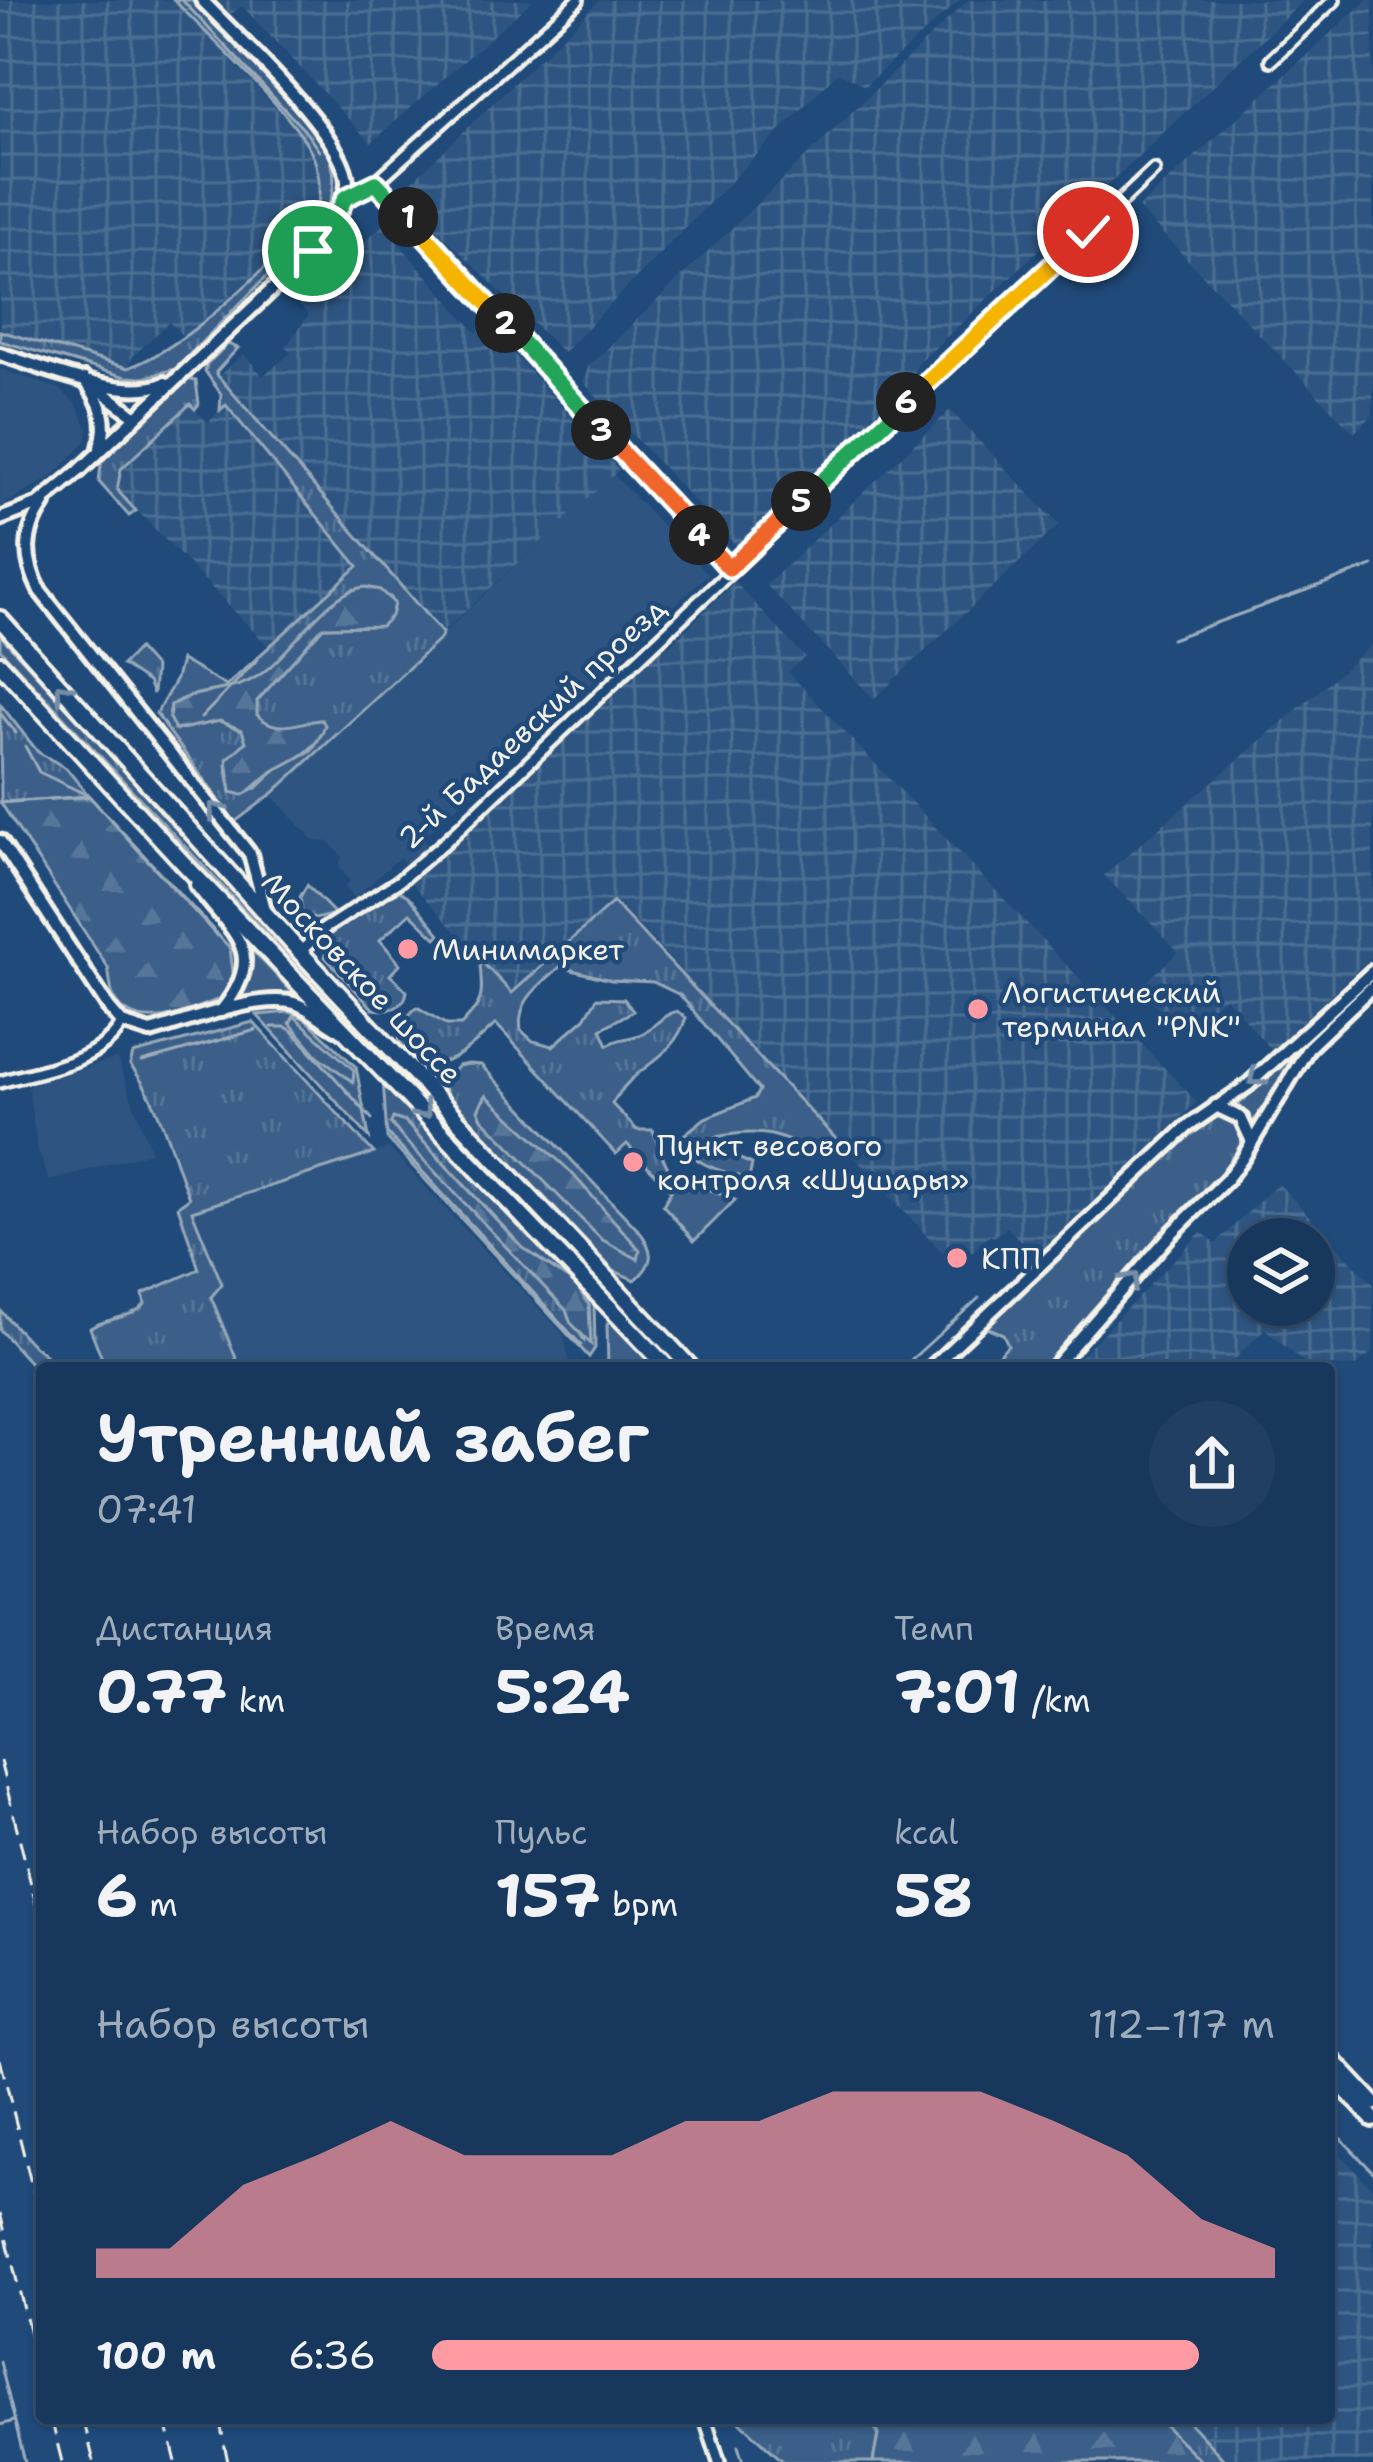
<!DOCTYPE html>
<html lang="ru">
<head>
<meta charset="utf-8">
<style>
  :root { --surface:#17385c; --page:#203f62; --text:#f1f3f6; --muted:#9eacbb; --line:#365272; --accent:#ff9aa2 }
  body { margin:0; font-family:"Shantell Sans",sans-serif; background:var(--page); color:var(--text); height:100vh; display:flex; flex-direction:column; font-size:45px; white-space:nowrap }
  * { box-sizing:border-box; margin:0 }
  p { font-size:39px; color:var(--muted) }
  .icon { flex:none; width:66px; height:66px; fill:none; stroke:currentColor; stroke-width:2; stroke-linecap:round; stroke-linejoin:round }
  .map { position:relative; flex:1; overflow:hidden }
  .panel { position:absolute; left:36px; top:1362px; width:1299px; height:1062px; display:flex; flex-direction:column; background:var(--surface); border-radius:12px; box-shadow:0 3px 9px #0004,0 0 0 3px var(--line) }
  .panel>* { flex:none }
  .buttons { position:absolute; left:1227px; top:1218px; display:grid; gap:24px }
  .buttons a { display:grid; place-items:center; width:108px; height:108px; border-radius:50%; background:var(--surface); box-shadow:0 3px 9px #0004,0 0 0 3px var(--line); font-size:60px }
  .pin { position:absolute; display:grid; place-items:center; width:102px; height:102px; color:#fff; margin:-51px; border:6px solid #fff; border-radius:50%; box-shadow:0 3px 12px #0007 }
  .km { position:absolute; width:60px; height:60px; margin:-30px; border-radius:50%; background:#222; color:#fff; font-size:33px; line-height:60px; text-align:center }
  .round { display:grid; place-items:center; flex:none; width:126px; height:126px; border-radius:63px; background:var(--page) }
  .overview { display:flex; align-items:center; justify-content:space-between; height:204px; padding:0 60px }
  h1 { font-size:66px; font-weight:700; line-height:90px }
  .stats { display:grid; grid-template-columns:repeat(3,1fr); gap:18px; height:204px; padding:12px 60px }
  .stats div { display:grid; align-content:center }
  .stats b { font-size:60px; font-weight:700 }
  .stats small { font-size:33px; font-weight:400 }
  .stats p { font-size:33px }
  .chart { height:336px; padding:24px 60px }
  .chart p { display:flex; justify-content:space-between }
  .chart svg { width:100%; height:216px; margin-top:12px; fill:var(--accent); opacity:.7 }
  ul { padding:0 60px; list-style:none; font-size:39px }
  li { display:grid; grid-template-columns:192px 144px 1fr; align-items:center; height:90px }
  li i { height:30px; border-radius:15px; background:var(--accent) }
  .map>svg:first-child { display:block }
  .built { fill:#2d5581 }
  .industrial { fill:url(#industrial-grid); fill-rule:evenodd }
  .grass { fill:url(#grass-tufts); stroke:#97a8b8; stroke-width:3; fill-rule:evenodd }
  .forest { fill:url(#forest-firs); stroke:#97a8b8; stroke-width:3 }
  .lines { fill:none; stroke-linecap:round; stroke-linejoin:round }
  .stream { stroke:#9cacbb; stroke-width:3 }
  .minor-casing { stroke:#f4f1e8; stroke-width:18 }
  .tertiary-casing { stroke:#f4f1e8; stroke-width:20 }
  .trunk-casing { stroke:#f4f1e8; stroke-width:22 }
  .minor { stroke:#1f4a7a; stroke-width:9 }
  .tertiary { stroke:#1f4a7a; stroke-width:10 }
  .trunk { stroke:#1f4a7a; stroke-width:14 }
  .rail { stroke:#f4f1e8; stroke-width:3; stroke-dasharray:18 9; stroke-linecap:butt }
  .oneway { stroke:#748da6 }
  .split-1-casing { stroke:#fff; stroke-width:24 }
  .split-2-casing { stroke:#fff; stroke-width:24 }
  .split-3-casing { stroke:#fff; stroke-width:24 }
  .split-4-casing { stroke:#fff; stroke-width:24 }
  .split-5-casing { stroke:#fff; stroke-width:24 }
  .split-6-casing { stroke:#fff; stroke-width:24 }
  .split-7-casing { stroke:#fff; stroke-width:24 }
  .split-8-casing { stroke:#fff; stroke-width:24 }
  .split-1 { stroke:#22a559; stroke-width:15 }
  .split-2 { stroke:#f5b400; stroke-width:15 }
  .split-3 { stroke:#22a559; stroke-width:15 }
  .split-4 { stroke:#f0652b; stroke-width:15 }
  .split-5 { stroke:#f0652b; stroke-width:15 }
  .split-6 { stroke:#22a559; stroke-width:15 }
  .split-7 { stroke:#f5b400; stroke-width:15 }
  .split-8 { stroke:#f5b400; stroke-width:15 }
  .poi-dot { fill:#ff9aa2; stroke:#1f4a7a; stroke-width:4.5 }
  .labels { text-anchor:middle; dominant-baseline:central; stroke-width:9; stroke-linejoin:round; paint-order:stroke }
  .street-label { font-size:30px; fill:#f4f1e8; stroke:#1f4a7a }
  .poi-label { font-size:30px; fill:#f4f1e8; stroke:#1f4a7a; text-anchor:start }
</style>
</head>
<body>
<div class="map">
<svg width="1373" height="2462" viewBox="0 0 1373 2462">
  <defs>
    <pattern id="industrial-grid" width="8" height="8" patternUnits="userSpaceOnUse" patternTransform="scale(3)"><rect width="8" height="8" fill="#2d5581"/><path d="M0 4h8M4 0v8" fill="none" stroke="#4c6e93"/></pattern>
    <pattern id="grass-tufts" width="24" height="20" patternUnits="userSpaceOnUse" patternTransform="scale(3)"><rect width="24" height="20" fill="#3a5f88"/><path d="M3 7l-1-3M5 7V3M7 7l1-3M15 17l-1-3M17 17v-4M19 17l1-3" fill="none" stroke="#577699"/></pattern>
    <pattern id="forest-firs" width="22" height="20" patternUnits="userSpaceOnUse" patternTransform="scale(3)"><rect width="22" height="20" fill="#3a5f88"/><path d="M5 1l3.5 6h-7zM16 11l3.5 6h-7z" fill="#577699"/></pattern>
  </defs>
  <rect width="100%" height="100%" fill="#1f4a7a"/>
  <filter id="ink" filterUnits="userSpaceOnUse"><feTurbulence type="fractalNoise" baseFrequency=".00833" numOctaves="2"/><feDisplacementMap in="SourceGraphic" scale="24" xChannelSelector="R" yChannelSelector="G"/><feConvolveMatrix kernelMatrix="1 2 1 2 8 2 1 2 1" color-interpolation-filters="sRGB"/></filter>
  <g filter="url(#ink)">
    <g class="built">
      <path d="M0 369 60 389 77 405 88 430 86 441 52 477 0 507Z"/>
      <path d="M613 474 708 574 557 716 540 731 526 734 488 769 493 775 422 838 427 845 407 864 399 858 355 898 344 888 350 881 339 867 342 856 329 842 314 841 272 795Z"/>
      <path d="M117 1058 151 1152 49 1181 37 1147 28 1086Z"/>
      <path d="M389 1148 564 1335 569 1361 576 1368H240L211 1297 192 1211Z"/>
    </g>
    <g class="industrial">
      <path d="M0 0H174L302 136 312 153 321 197 315 221 184 337 169 322 133 356 128 368 0 331Z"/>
      <path d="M218 0H533L371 143 242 6 231 14Z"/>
      <path d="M600 0H960L865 86 838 72 563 353 400 193Z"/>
      <path d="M968 0H1304L917 365 913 375 741 551 583 382 588 367Z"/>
      <path d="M1367 0H1373V415L1354 433 1138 208Z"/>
      <path d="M383 225 477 333 485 322 619 470 442 633 218 376 244 354 263 376 291 353 286 346 309 315 297 302Z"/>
      <path d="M190 404 208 423 226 404 358 566 268 646 117 490 121 468Z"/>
      <path d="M950 410 1059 525 874 699 766 585Z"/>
      <path d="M735 582 805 657 788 672 1197 1102 1035 1256 1007 1227 994 1237 990 1235 956 1267 615 900 512 994 410 882 663 644 669 646Z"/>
      <path d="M1373 644V955L1271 1050 1225 997 1182 1030 1139 989 1178 952 1104 875Z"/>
      <path d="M1278 1183 1373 1284V1352L1354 1367 1306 1365 1265 1329 1226 1368H1069L1201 1232 1216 1243ZM1248 1239H1314V1305H1248Z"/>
      <path d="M1329 2143 1373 2189V2462H1227L1187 2418H1329Z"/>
    </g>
    <g class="grass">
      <path d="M174 0H191C227 37 321 117 332 164 337 183 331 201 324 219L175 369 143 378 126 377 0 341V331L128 368C192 345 263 267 315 221 320 198 322 178 313 156 299 119 206 34 174 0Z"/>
      <path d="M228 344 238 348 216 372 218 376 442 633 441 638 272 794 235 822 156 714 176 679 181 660 226 686 358 566 226 405 220 410 221 394 205 371 207 364ZM353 589 390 597 393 610 365 626 323 627 257 701V715C277 735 296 724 321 720L323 732 312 750 277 769 257 788 231 792 226 765 246 741 242 730 220 721 176 730 169 718 171 705C200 686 232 695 260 675 295 651 316 609 353 589Z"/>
      <path d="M187 379 196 381 199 404 195 409 190 404 121 469 117 490 136 511 129 516 99 482 102 458 178 382Z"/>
      <path d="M0 635 353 1019 349 1022 0 649Z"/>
      <path d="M138 649 155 668 153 694 148 682 122 665Z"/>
      <path d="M0 704 38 752 66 768 89 796 1 803Z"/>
      <path d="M307 885 335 914 315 919 302 913 300 897Z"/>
      <path d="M399 891 408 896 440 934 436 938 410 913 380 940 400 964 390 975 407 991C405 1009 388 1011 373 1009L325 957C325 921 368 901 399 891Z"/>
      <path d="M613 902 836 1139 817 1156C780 1133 760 1128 716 1137L718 1150 752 1164 749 1179C722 1171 690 1166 681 1137L705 1118 755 1098 759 1090 680 995 653 982 611 980 560 967C540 985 516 1001 521 1030L533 1041 553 1046 585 1018 597 998 624 999 633 1011 601 1029 608 1045C620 1037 627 1040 639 1035 654 1030 660 1015 677 1011L686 1018C671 1063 634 1064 612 1104L637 1130H653C678 1204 675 1171 735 1200L694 1241 663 1205 671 1191 627 1144 616 1154 496 1024C473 1044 450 1072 417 1062L399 1041 401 1023 417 1007 447 1025H461C488 997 481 995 480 960L512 993Z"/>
      <path d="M254 952 292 992 291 995 245 998 241 995 249 975V953Z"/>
      <path d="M290 1012 307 1020 356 1067 369 1137 257 1015Z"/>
      <path d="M253 1022 374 1153 192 1211 222 1284 211 1297 240 1368H92L103 1361 90 1328C107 1318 133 1318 145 1304L143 1294 199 1269 178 1206 189 1198C171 1154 160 1101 130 1065L133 1054Z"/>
      <path d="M1290 1059 1292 1063 1252 1123 1238 1104Z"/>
      <path d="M468 1064 481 1065 640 1232C655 1252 654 1264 635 1280L614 1271 445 1092 444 1080 458 1066Z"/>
      <path d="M383 1079 594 1299 595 1348 589 1357 387 1138ZM405 1121 523 1248 575 1284 589 1305 584 1340 566 1310 391 1124Z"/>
      <path d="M1220 1116C1237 1120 1245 1133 1239 1151 1228 1180 1190 1205 1169 1227 1126 1273 1086 1321 1045 1368H986L1008 1345 1003 1334 986 1327 1199 1126Z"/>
      <path d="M0 1310 30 1343 61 1368H42V1376L0 1330Z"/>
      <path d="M611 1320 649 1359 652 1368H608L607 1324Z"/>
      <path d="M736 2418H871L878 2435 873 2462H784Z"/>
      <path d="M1157 2418H1185L1226 2462H1202Z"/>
    </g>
    <g class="forest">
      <path d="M366 587 380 590 394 603 391 616 381 626 323 627 257 701V715C279 736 296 721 322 720L325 725C317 751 296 759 275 770 263 777 255 789 243 795L231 792 227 759 246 742 242 730 220 721 175 730 169 718 171 705C200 687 230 695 258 676 292 654 326 590 366 587Z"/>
      <path d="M89 796 230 948 234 980 226 996C195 1009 137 1038 114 998 110 991 110 976 108 968L1 803Z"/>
      <path d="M294 1016 354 1070 353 1082 318 1056 290 1023Z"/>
      <path d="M486 1095 569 1170 640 1250 638 1259 601 1239 482 1118 478 1110Z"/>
      <path d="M393 1118 405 1122 523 1248 575 1284 589 1305 591 1344 571 1323 566 1310 400 1135 391 1123Z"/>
      <path d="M871 2418H1157L1202 2462H873L878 2435Z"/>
    </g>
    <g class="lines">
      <g class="stream">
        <path d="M182 0 305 131 319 151"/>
        <path d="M1171 639 1373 566"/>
        <path d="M0 713 16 733"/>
        <path d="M201 718 258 659"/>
        <path d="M25 746 39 772 89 796 217 936"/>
        <path d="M0 802 87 797"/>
        <path d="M272 1027H286L294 1032 372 1119"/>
        <path d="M142 1062 256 1030"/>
        <path d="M388 1134 581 1345"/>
        <path d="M902 1368 979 1298"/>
        <path d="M1336 2133 1373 2172"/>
        <path d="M0 2362 25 2462"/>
        <path d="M0 2425 14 2421"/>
        <path d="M738 2446 743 2462"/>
      </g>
      <defs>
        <g id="minor">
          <path d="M1271 60 1334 0"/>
          <path d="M375 183 729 568"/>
          <path d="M345 198 375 183 578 0"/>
          <path d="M300 952 324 929 399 881 445 842 1154 170"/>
          <path d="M0 1082C40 1070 101 1063 122 1023"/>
          <path d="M705 2418 719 2462"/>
        </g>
        <g id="tertiary">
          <path d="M0 354C43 367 123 402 165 383"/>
          <path d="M84 379C100 400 110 421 100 447"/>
          <path d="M91 383 136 417"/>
          <path d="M44 504C23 534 24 559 40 591L250 854 266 913"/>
          <path d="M0 519 39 504 79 471 313 251C327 232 345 210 347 184 349 139 236 36 202 0"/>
          <path d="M0 841 109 1008 122 1023 150 1032C186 1022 259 993 294 1003 309 1007 323 1021 336 1028"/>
          <path d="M196 885C233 934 269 952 221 1011"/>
          <path d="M1216 1106 1241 1118 1252 1142"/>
          <path d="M931 1368 1186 1128 1248 1085 1373 971"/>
          <path d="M1053 1368 1171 1234 1226 1180 1242 1159 1309 1047 1373 986"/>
        </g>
        <g id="trunk">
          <path d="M0 619 300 952 691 1368"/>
          <path d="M0 664 185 865 668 1368"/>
          <path d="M1329 2056 1373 2103"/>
          <path d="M1329 2072 1373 2119"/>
        </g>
      </defs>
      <use href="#minor" class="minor-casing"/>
      <use href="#tertiary" class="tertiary-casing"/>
      <use href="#trunk" class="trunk-casing"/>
      <use href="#minor" class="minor"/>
      <use href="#tertiary" class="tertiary"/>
      <use href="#trunk" class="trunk"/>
      <g class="rail">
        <path d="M0 1761 42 1928"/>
        <path d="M0 2059 42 2227"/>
        <path d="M0 2213 42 2382"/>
        <path d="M51 2418 62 2462"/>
        <path d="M83 2418 94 2462"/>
        <path d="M165 2418 176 2462"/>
        <path d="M219 2418 228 2462"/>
      </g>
    </g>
    <defs><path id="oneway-chevron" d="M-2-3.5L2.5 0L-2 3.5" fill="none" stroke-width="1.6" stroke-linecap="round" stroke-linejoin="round" transform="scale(3)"/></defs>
    <g class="oneway">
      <use href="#oneway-chevron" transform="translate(63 691) rotate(-132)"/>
      <use href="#oneway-chevron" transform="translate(216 810) rotate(-128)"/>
      <use href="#oneway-chevron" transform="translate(1256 1078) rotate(141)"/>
      <use href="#oneway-chevron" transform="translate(423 1111) rotate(46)"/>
      <use href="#oneway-chevron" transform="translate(1131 1280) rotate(-48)"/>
    </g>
  </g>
  <g class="lines" filter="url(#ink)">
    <defs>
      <path id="split-1" d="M313 251 330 228 345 198 376 183 408 217"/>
      <path id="split-2" d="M408 217 505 323"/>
      <path id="split-3" d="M505 323 601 430"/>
      <path id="split-4" d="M601 430 699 535"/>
      <path id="split-5" d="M699 535 729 568 801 501"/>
      <path id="split-6" d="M801 501 906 402"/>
      <path id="split-7" d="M906 402 1011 304"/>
      <path id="split-8" d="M1011 304 1088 232"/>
    </defs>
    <use href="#split-1" class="split-1-casing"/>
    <use href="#split-2" class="split-2-casing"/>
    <use href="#split-3" class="split-3-casing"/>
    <use href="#split-4" class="split-4-casing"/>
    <use href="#split-5" class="split-5-casing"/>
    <use href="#split-6" class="split-6-casing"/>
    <use href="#split-7" class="split-7-casing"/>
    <use href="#split-8" class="split-8-casing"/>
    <use href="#split-1" class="split-1"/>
    <use href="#split-2" class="split-2"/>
    <use href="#split-3" class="split-3"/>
    <use href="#split-4" class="split-4"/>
    <use href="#split-5" class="split-5"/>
    <use href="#split-6" class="split-6"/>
    <use href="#split-7" class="split-7"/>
    <use href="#split-8" class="split-8"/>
  </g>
  <g class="poi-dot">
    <circle cx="408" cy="949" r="12"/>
    <circle cx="978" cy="1009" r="12"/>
    <circle cx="633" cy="1162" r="12"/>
    <circle cx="957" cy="1258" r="12"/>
  </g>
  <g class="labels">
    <g class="street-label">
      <text transform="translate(532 723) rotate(-43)">2-й Бадаевский проезд</text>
      <text transform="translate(362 978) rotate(47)">Московское шоссе</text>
    </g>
    <g class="poi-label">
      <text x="432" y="949">Минимаркет</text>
      <text x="1002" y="992">Логистический<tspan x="1002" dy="34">терминал "PNK"</tspan></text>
      <text x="657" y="1145">Пункт весового<tspan x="657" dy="34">контроля «Шушары»</tspan></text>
      <text x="981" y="1258">КПП</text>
    </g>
  </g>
</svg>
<div class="buttons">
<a><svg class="icon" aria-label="layers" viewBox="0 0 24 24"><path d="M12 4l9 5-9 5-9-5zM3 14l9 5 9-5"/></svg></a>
</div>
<div class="pin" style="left:313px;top:251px;background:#1e9e55"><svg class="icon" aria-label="arrive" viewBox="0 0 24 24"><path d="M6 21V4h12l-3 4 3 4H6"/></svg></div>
<div class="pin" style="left:1088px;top:232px;background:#d93025"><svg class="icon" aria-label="check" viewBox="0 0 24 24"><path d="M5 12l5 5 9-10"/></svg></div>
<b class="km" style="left:408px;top:217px">1</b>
<b class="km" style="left:505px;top:323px">2</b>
<b class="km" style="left:601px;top:430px">3</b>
<b class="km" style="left:699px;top:535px">4</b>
<b class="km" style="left:801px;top:501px">5</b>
<b class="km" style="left:906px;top:402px">6</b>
<section class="panel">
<div class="overview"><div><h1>Утренний забег</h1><p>07:41</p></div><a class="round"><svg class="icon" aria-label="share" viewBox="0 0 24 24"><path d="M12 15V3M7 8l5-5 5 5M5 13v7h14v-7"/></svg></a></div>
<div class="stats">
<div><p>Дистанция</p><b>0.77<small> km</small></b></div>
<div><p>Время</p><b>5:24</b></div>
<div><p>Темп</p><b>7:01<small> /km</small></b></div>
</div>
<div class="stats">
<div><p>Набор высоты</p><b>6<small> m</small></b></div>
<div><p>Пульс</p><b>157<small> bpm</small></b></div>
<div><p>kcal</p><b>58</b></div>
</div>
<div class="chart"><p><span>Набор высоты</span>112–117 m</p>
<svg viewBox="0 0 160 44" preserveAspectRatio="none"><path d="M0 44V38L10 38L20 25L30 19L40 12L50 19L60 19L70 19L80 12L90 12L100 6L110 6L120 6L130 12L140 19L150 32L160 38V44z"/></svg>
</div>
<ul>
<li><b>100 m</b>6:36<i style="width:91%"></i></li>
</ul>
</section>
</div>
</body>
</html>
